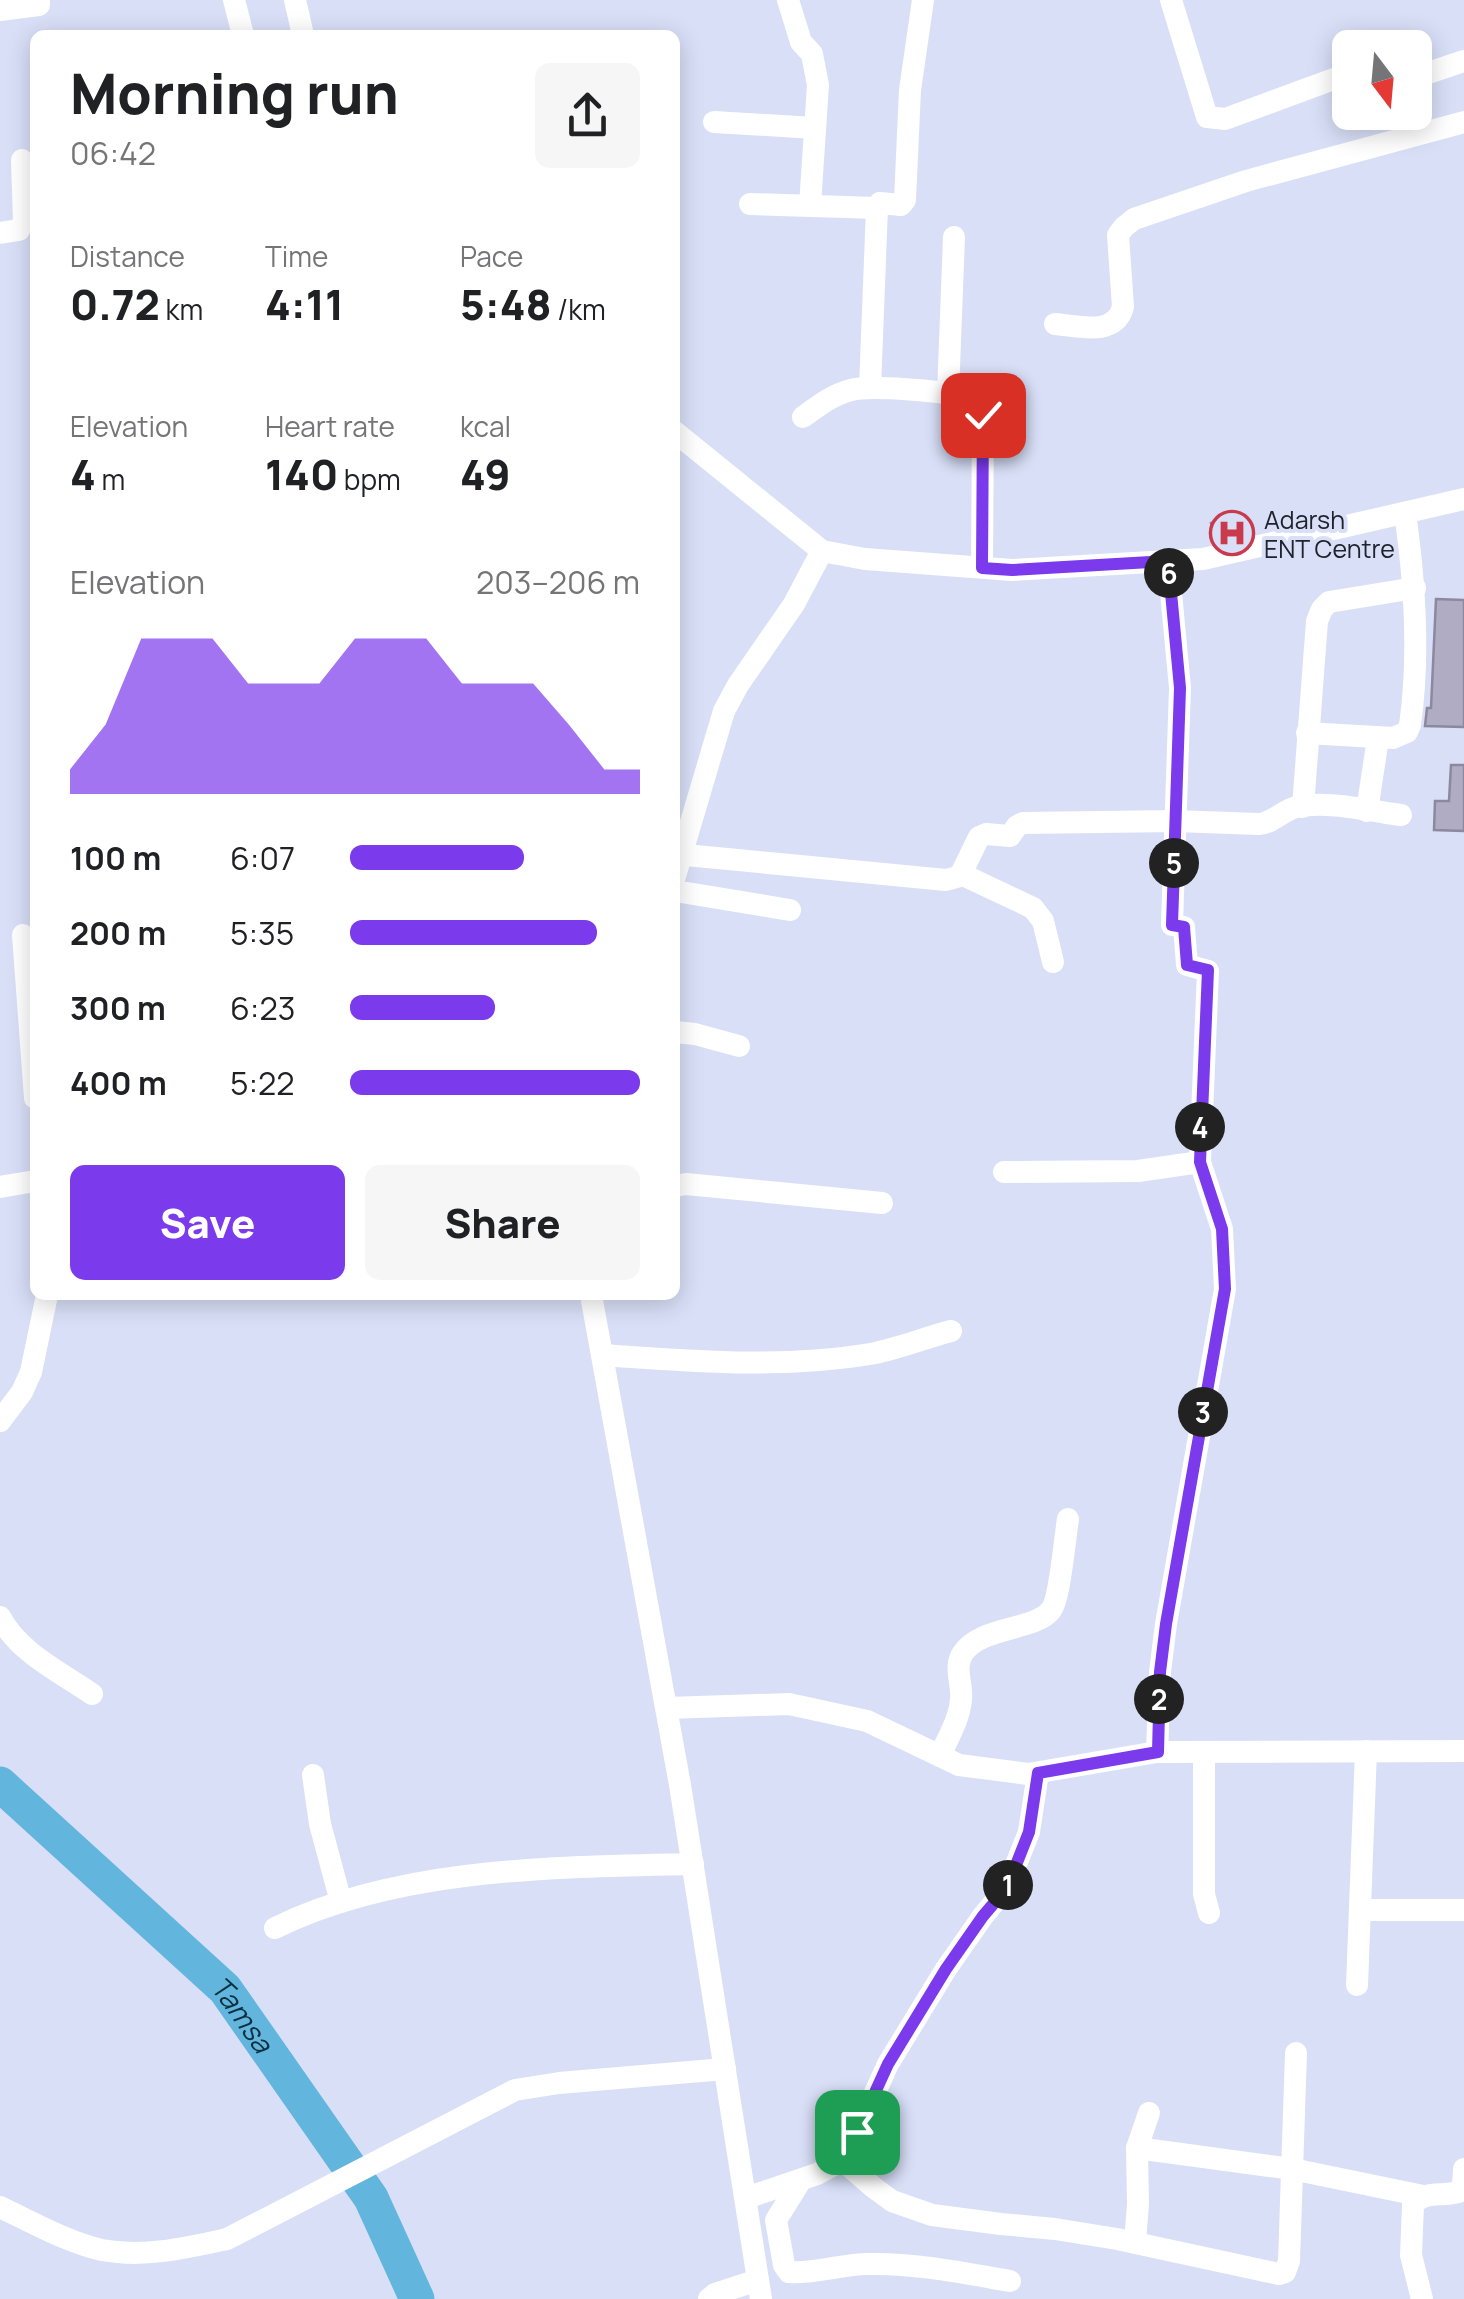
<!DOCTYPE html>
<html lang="en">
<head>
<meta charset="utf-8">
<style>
  :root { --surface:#fff; --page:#f6f6f6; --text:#202124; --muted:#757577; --accent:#7c3aed }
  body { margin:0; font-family:Manrope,sans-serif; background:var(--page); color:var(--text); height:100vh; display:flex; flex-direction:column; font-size:38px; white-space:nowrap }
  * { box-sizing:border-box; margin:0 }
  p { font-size:32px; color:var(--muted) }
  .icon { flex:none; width:55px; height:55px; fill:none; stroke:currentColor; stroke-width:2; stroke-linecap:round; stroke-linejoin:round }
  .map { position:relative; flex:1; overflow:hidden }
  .panel { position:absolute; left:30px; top:30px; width:650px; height:1270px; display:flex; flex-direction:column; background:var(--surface); border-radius:15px; box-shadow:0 5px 25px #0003 }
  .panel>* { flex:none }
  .needle { width:65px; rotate:164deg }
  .tools { position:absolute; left:1332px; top:30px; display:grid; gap:20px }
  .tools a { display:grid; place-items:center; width:100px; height:100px; border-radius:15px; background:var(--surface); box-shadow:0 5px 25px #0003; font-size:50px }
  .pin { position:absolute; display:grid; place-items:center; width:85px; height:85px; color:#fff; margin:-42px; border-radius:20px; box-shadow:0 5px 15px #0006 }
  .km { position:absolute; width:50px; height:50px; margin:-25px; border-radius:50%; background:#222; color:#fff; font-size:28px; line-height:50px; text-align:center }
  .round { display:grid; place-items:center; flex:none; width:105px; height:105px; border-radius:15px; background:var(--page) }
  .headline { display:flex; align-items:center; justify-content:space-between; height:170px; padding:0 40px }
  h1 { font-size:55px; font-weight:800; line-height:75px }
  .stats { display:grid; grid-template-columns:repeat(3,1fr); gap:15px; height:170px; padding:10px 40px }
  .stats div { display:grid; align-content:center }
  .stats b { font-size:42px; font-weight:800 }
  .stats small { font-size:28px; font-weight:400 }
  .stats p { font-size:28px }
  .chart { height:280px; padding:20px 40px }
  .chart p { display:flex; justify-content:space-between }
  .chart svg { width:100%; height:180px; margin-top:10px; fill:var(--accent); opacity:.7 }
  .button { display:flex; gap:20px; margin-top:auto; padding:20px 40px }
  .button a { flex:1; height:115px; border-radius:15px; background:var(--accent); color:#fff; font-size:40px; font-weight:800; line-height:115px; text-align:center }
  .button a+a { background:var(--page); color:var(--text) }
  ul { padding:0 40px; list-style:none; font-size:32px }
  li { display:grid; grid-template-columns:160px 120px 1fr; align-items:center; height:75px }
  li i { height:25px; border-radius:12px; background:var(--accent) }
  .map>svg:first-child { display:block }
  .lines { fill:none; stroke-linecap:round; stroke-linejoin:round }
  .river { stroke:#62b5dc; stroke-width:35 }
  .building { fill:#b0acc3; stroke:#8c889f; stroke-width:2.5 }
  .minor { stroke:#fff; stroke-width:22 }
  .route-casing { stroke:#fff; stroke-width:20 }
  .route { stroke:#7c3aed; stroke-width:12 }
  .labels { text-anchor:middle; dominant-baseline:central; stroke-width:8; stroke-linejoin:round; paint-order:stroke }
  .poi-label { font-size:25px; fill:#20232c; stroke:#d8dff7; text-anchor:start }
  .water-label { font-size:28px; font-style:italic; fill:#0a3141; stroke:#d8dff7 }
</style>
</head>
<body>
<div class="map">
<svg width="1464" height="2299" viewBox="0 0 1464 2299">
  <rect width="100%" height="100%" fill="#d8dff7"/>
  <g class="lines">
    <path class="river" id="s1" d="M0 1784 225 1989 371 2198 417 2299"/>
  </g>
  <g class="building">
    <path d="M1244 516 1248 533 1214 541 1211 523Z"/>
    <path d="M1436 599 1464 600V727L1425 726 1427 708H1431Z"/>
    <path d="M1451 765H1464V831L1434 830 1435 801H1449Z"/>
  </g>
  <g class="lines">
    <g class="minor">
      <path d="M234 0 243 35"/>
      <path d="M295 0 303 35"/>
      <path d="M788 0 801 42 812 54 818 85 810 205"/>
      <path d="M1171 0 1207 117 1225 119 1350 73"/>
      <path d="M0 10 39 5V0"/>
      <path d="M1415 75 1428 73 1464 61"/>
      <path d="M714 122 815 128"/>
      <path d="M750 204 877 208"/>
      <path d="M0 233 19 230 24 221 22 160"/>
      <path d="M1055 324C1078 326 1115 337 1123 307L1118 235 1124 227 1134 219 1246 181 1464 122"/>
      <path d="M870 388 877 208 880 203 901 205 905 200 910 90 923 0"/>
      <path d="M948 394 954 237"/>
      <path d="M803 417C818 406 832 395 851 390 869 385 950 391 968 398 976 402 980 406 983 415L982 567"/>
      <path d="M675 432 822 551 865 559 1012 570 1203 559 1464 499"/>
      <path d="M1307 733 1393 738 1407 732 1410 725C1420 655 1415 583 1405 513"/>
      <path d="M1303 807 1317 621 1322 609 1329 602 1415 588"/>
      <path d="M1367 811 1378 738"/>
      <path d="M675 854 946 880 957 877 961 874 979 837 986 834 1010 836 1017 826 1023 823 1175 821 1259 824C1273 823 1282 811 1296 807 1325 800 1371 811 1401 815"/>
      <path d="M961 874 1033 908 1043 921 1053 962"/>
      <path d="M675 876 724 711 738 685 794 604 822 551"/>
      <path d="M675 891 790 910"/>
      <path d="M23 935 35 1098"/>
      <path d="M675 1032 695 1034 739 1046"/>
      <path d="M1004 1172 1138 1171 1200 1162"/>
      <path d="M675 1186 686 1184 882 1203"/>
      <path d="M0 1187 35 1181"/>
      <path d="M591 1295 680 1785 761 2299"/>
      <path d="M602 1355C691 1361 781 1369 870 1354 897 1349 924 1338 951 1331"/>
      <path d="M0 1421 22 1392 31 1372 47 1295"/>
      <path d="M0 1617C19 1653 60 1672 92 1694"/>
      <path d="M667 1708 789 1704 867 1721 959 1765 1028 1774 1157 1752 1464 1751"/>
      <path d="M1157 1752 1160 1672 1166 1624 1225 1289 1222 1229 1200 1162 1208 971 1187 965 1184 927 1172 925 1180 688 1168 561"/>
      <path d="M1204 1752V1894L1209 1913"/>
      <path d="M940 1756C949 1735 963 1714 961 1691 960 1678 955 1664 963 1653 981 1626 1035 1631 1051 1610 1060 1599 1065 1536 1068 1519"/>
      <path d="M313 1775 320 1824 341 1902"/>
      <path d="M1360 1910H1464"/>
      <path d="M275 1928C398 1867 558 1867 693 1864"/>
      <path d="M1357 1985 1366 1751"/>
      <path d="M1137 2148 1292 2169 1423 2196"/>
      <path d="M841 2159 873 2187 892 2201 932 2215 1001 2224 1055 2229 1117 2239 1279 2274 1285 2272 1289 2261 1296 2053"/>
      <path d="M801 2180 776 2220 784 2265 789 2272C815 2274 842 2264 868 2264 916 2263 964 2273 1010 2281"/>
      <path d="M746 2198 817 2174 832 2166 849 2150 888 2064 946 1969 983 1916 1007 1887 1029 1832 1038 1773"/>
      <path d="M0 2207C32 2222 67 2242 102 2250 144 2258 186 2248 227 2239L515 2090 559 2083 725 2069"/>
      <path d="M1135 2242 1138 2204 1137 2148 1149 2113"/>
      <path d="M709 2299 715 2294 758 2280"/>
      <path d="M1422 2299 1411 2255 1413 2205C1423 2190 1443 2197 1458 2192L1463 2185 1464 2169"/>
    </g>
  </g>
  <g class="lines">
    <defs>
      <path id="route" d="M857 2132 888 2064 946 1969 983 1916 1007 1888 1029 1832 1038 1773 1158 1752 1160 1672 1166 1624 1225 1289 1222 1229 1200 1162 1208 970 1187 965 1184 927 1172 925 1180 688 1168 561 1012 570 982 568 983 415"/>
    </defs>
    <use href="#route" class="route-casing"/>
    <use href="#route" class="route"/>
  </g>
  <defs>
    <symbol id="hospital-ring" viewBox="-11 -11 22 22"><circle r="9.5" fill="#d8dff7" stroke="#ca3a4d" stroke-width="1.5"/><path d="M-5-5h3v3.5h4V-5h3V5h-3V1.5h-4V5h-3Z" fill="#ca3a4d"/></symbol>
  </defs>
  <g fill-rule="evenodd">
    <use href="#hospital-ring" x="1207" y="508" width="50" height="50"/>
  </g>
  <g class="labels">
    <g class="poi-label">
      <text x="1264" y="519">Adarsh<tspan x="1264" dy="29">ENT Centre</tspan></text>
    </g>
    <g class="water-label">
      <text stroke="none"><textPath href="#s1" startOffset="335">Tamsa</textPath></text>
    </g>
  </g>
</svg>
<div class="tools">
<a><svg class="needle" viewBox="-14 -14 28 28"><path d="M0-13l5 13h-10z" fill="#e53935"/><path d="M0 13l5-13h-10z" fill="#757577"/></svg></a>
</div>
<div class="pin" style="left:857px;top:2132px;background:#1e9e55"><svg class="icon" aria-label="arrive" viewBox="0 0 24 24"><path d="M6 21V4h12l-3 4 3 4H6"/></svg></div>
<div class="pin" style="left:983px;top:415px;background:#d93025"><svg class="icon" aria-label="check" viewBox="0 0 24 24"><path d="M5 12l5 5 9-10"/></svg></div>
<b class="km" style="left:1008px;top:1885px">1</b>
<b class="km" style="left:1159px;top:1699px">2</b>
<b class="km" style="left:1203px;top:1412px">3</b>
<b class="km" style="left:1200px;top:1127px">4</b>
<b class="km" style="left:1174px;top:863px">5</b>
<b class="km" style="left:1169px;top:573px">6</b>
<section class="panel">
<div class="headline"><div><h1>Morning run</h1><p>06:42</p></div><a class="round"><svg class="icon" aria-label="share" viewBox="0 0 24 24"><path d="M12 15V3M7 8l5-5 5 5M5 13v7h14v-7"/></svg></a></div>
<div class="stats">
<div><p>Distance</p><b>0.72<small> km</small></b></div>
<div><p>Time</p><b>4:11</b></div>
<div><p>Pace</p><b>5:48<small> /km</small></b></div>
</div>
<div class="stats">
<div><p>Elevation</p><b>4<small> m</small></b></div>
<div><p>Heart rate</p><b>140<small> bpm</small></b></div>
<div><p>kcal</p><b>49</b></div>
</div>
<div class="chart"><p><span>Elevation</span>203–206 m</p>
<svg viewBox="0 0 160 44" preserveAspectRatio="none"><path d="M0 44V38L10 27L20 6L30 6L40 6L50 17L60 17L70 17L80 6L90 6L100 6L110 17L120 17L130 17L140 27L150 38L160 38V44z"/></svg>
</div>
<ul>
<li><b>100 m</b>6:07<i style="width:60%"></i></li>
<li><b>200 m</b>5:35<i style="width:85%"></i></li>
<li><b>300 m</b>6:23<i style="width:50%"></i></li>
<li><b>400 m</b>5:22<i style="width:100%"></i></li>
</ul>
<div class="button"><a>Save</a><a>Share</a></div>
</section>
</div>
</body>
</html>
